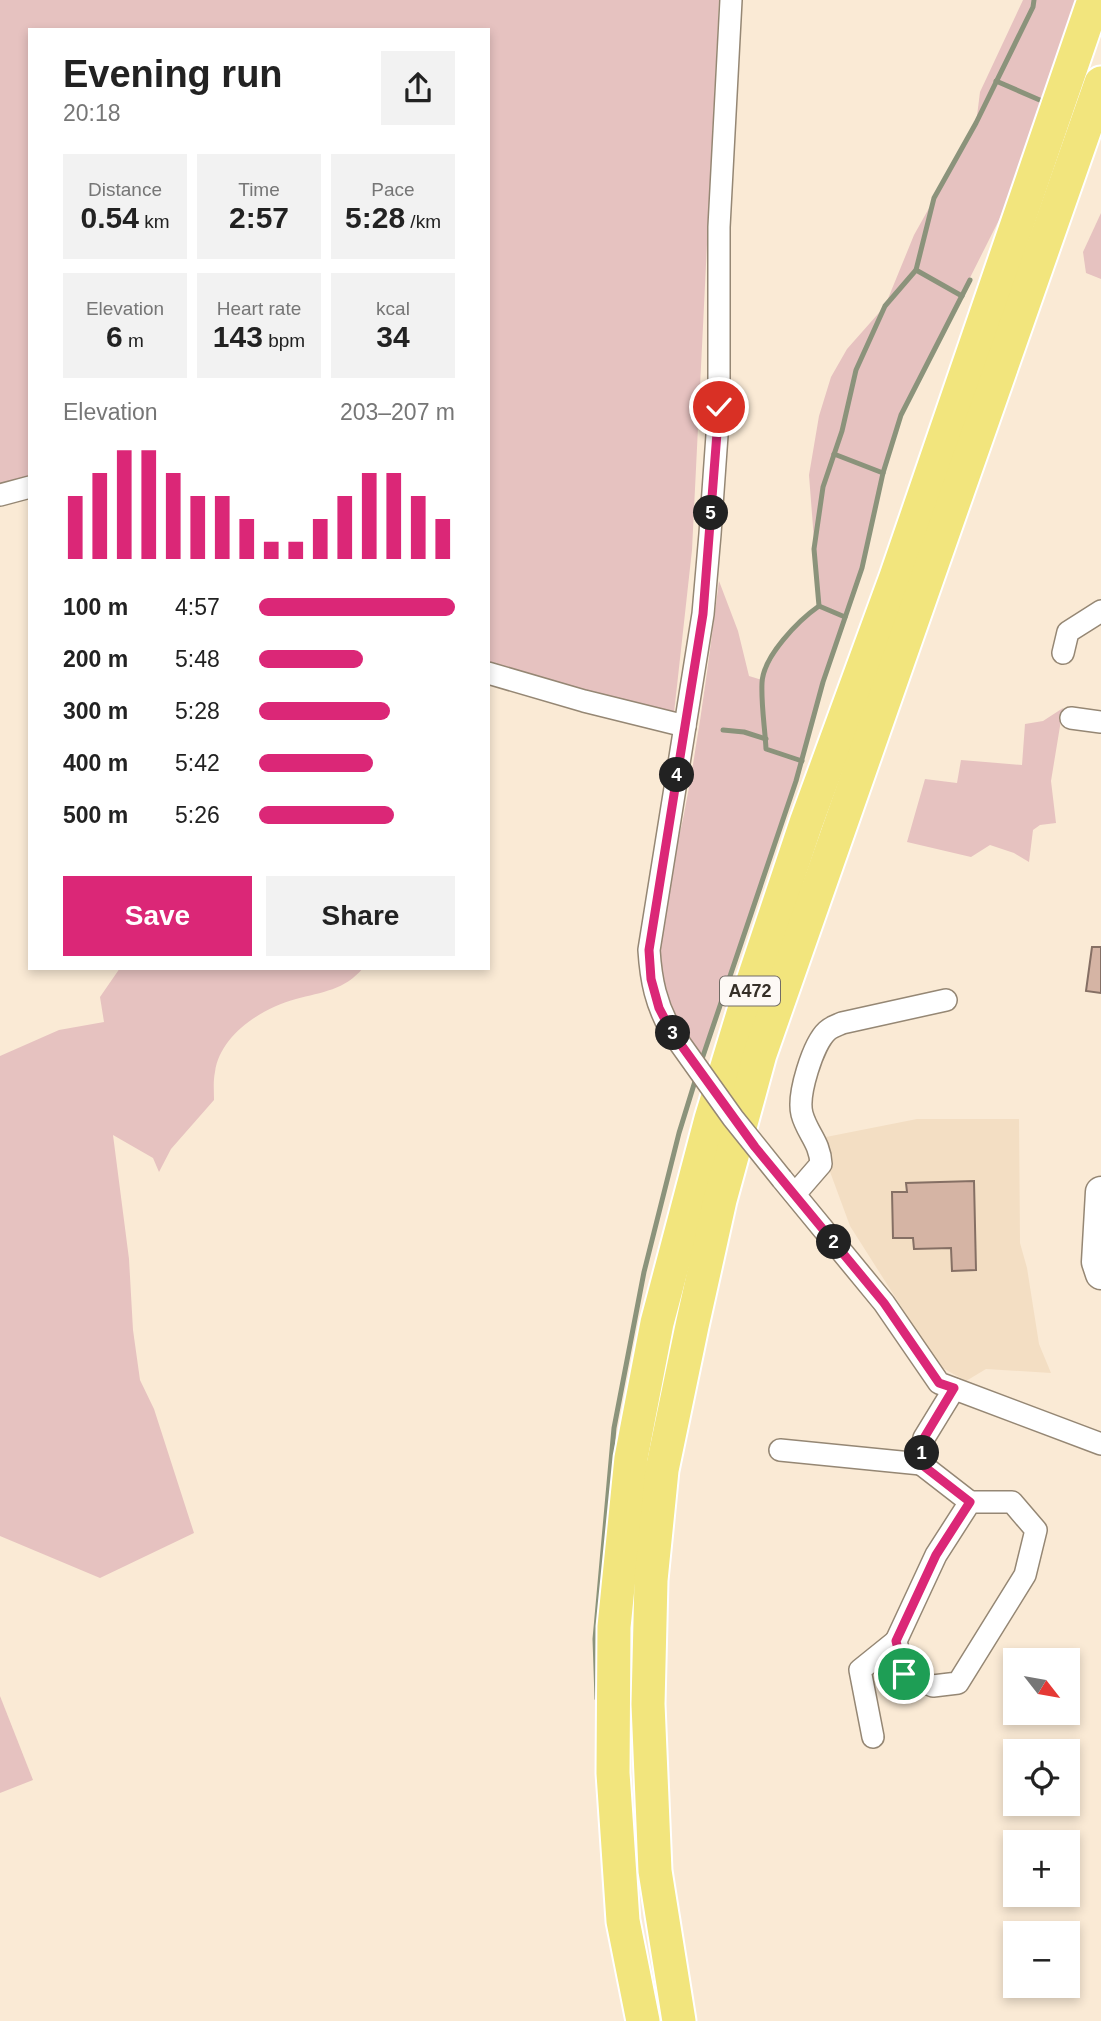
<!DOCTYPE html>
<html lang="en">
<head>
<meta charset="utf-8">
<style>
  :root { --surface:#fff; --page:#f2f2f2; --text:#222; --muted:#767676; --accent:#db2777 }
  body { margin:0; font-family:Helvetica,sans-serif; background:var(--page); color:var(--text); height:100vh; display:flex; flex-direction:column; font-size:26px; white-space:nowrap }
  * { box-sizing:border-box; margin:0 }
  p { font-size:23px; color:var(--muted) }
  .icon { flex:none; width:38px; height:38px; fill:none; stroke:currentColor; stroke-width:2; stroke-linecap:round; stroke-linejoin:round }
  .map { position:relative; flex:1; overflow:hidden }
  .panel { position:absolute; left:28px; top:28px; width:462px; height:942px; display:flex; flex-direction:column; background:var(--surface); border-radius:0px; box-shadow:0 4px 10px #0003 }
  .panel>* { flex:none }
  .needle { width:46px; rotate:121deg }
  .fabs { position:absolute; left:1003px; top:1648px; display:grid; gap:14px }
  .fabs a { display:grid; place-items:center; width:77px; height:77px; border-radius:0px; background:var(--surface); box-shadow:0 4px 10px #0003; font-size:35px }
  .pin { position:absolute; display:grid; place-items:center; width:60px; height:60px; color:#fff; margin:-30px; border:4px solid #fff; border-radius:50%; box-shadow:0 2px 7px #0007 }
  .km { position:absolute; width:35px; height:35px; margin:-18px; border-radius:50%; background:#222; color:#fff; font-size:19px; line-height:35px; text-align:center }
  .round { display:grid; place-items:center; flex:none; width:74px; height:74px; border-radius:0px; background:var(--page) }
  .head { display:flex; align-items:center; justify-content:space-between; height:119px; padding:0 35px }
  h1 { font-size:38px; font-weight:700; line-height:52px }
  .stats { display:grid; grid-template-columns:repeat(3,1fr); gap:10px; height:119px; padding:7px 35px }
  .stats div { display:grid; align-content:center; border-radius:0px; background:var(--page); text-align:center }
  .stats b { font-size:30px; font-weight:700 }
  .stats small { font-size:19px; font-weight:400 }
  .stats p { font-size:19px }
  .chart { height:196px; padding:14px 35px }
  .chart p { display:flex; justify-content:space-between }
  .chart svg { width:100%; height:126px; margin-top:7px; stroke:var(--accent); stroke-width:6 }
  .primary-button { display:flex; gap:14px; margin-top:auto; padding:14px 35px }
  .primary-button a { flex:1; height:80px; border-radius:0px; background:var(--accent); color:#fff; font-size:28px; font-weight:700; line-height:80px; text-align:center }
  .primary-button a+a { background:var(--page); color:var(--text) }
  ul { padding:0 35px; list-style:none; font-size:23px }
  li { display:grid; grid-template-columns:112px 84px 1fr; align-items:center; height:52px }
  li i { height:18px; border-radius:9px; background:var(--accent) }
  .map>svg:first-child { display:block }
  .built { fill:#f3dec3 }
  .green { fill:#e6c2c0 }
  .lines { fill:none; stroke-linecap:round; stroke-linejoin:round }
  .stream { stroke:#8b937b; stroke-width:5 }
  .building { fill:#d5b4a4; stroke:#856f64; stroke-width:2 }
  .street-casing { stroke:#958774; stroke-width:24 }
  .secondary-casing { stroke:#958774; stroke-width:33 }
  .primary-casing { stroke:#fff; stroke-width:37 }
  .street { stroke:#fff; stroke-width:21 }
  .secondary { stroke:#fff; stroke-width:30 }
  .primary { stroke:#f2e57d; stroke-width:33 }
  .street-bridge-casing { stroke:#958774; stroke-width:24; stroke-linecap:butt }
  .street-bridge { stroke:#fff; stroke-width:21 }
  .route-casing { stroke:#fff; stroke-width:14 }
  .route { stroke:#db2777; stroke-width:9 }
  .labels { text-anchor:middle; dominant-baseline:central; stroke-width:5; stroke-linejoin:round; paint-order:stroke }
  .shield { fill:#fdf9f5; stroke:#726c66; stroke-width:2 }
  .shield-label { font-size:18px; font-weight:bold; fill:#363028 }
</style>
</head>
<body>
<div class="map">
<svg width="1101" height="2021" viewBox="0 0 1101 2021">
  <rect width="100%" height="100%" fill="#faead5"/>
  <path class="built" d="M917 1119H1019L1020 1243 1027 1268 1039 1344 1051 1373 986 1369 966 1381 939 1366 850 1226 829 1169 833 1165 826 1137Z"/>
  <g class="green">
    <path d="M0 0H719L692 550 674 713 633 707 488 666V30H30V480L0 487Z"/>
    <path d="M1023 0H1076L1017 175 1000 218 901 415 883 473 862 568 823 682 796 781 703 1056C688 1035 665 1009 662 982 654 926 673 868 684 814 699 737 709 659 719 581L738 631 749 676 762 680C777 649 791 626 819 605L809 475 819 416 831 377 847 349 885 306 914 235 976 124 980 92Z"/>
    <path d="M1101 213V279L1086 273 1083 252Z"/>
    <path d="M1063 708 1051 781 1056 823 1040 825 1033 830 1029 862 1014 853 990 845 971 857 907 842 925 779 957 783 961 760 1022 765 1025 724 1043 721Z"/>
    <path d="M120 968H363C345 990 322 992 296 999 262 1008 220 1035 215 1072 213 1081 214 1091 214 1100L171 1149 159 1172 153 1158 113 1135 129 1259 133 1330 140 1380 154 1409 194 1533 100 1578 0 1536V1056L59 1030 104 1022 100 997Z"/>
    <path d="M0 1696 33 1780 0 1793Z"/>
  </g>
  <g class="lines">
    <g class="stream">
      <path d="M996 81 1042 101"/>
      <path d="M916 270 962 296"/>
      <path d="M834 454 883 473"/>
      <path d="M819 606 845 617"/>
      <path d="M723 730 744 732 766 739"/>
      <path d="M802 761 766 749C765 728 761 705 762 683 763 656 799 620 819 606L814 549 823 487 842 431 856 370 885 306 916 270 934 198 976 123 1033 7 1034 0"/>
      <path d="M701 1062 796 781 823 682 862 568 883 473 901 415 970 280"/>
      <path d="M597 1699 595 1639 614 1428 644 1272 679 1133 696 1078"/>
    </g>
  </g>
  <g class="building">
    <path d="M1092 947H1101V993L1086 991Z"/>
    <path d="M974 1181 976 1270 952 1271 951 1248 914 1249 913 1238H893L892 1192H907L906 1183Z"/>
  </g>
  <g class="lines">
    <defs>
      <g id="street">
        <path d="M0 495 30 487"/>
        <path d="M1063 653 1068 632 1101 611"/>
        <path d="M488 673 584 701 685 726"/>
        <path d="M1071 718 1101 722"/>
        <path d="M671 1031C656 1004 651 981 649 950L703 614 710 534 719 407V227L731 0"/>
        <path d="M782 1179 884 1303 939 1383 1101 1444"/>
        <path d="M795 1194 821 1164C820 1142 807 1133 802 1114 797 1095 813 1044 827 1031 831 1027 838 1025 842 1023L946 1000"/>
        <path d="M954 1389 924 1438 921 1464 970 1502"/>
        <path d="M780 1450 921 1464"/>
        <path d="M970 1502H1012L1036 1530 1025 1575 958 1683 933 1686 904 1674 896 1641 936 1555Z"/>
        <path d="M873 1737 860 1670 896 1641"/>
      </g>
      <path id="secondary" d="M1101 1192 1097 1262 1101 1274"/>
      <g id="primary">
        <path d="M643 2021 623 1921 613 1773 614 1627 631 1458 657 1323 711 1119 753 981 806 823 896 577 1094 0"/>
        <path d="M679 2021 655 1871 648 1704 651 1580 662 1470 692 1326 720 1200 760 1054 1101 83"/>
      </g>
    </defs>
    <use href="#street" class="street-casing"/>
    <use href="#secondary" class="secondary-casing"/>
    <use href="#primary" class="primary-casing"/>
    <use href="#street" class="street"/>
    <use href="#secondary" class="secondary"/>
    <use href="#primary" class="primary"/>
    <defs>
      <path id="street-bridge" d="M671 1031 733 1118 782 1179"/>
    </defs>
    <use href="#street-bridge" class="street-bridge-casing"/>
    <use href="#street-bridge" class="street-bridge"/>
  </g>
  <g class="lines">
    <defs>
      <path id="route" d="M719 407 703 614 649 950 651 979 659 1008 671 1031 755 1147 884 1303 939 1383 954 1388 924 1438 921 1464 970 1502 936 1555 896 1641 904 1674"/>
    </defs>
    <use href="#route" class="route-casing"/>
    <use href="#route" class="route"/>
  </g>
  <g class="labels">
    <rect class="shield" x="720" y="976.5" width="60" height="29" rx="5"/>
    <g class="shield-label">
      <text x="750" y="991">A472</text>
    </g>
  </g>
</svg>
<div class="fabs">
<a><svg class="needle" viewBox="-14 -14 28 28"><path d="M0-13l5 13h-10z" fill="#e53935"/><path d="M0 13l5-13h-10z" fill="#767676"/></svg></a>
<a><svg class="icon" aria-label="locate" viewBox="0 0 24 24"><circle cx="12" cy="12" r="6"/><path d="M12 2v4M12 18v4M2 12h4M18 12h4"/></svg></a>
<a>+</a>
<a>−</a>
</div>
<div class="pin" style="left:904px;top:1674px;background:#1e9e55"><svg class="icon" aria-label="arrive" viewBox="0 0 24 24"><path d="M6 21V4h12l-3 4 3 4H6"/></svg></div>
<div class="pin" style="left:719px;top:407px;background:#d93025"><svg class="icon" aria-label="check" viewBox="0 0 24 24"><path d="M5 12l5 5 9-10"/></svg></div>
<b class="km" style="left:922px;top:1453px">1</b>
<b class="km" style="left:834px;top:1242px">2</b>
<b class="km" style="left:673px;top:1033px">3</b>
<b class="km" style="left:677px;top:775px">4</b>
<b class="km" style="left:711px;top:513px">5</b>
<section class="panel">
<div class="head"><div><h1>Evening run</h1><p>20:18</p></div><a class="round"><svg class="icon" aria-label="share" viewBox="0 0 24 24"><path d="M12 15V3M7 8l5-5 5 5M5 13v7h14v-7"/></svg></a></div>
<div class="stats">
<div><p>Distance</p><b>0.54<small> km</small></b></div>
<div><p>Time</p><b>2:57</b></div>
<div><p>Pace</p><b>5:28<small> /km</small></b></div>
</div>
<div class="stats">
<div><p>Elevation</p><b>6<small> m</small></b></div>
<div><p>Heart rate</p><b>143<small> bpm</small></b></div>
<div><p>kcal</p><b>34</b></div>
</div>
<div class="chart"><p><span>Elevation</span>203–207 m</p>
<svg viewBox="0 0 160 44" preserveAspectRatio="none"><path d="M5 44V22M15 44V14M25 44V6M35 44V6M45 44V14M55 44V22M65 44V22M75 44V30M85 44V38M95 44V38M105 44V30M115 44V22M125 44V14M135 44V14M145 44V22M155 44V30"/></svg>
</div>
<ul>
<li><b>100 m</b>4:57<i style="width:100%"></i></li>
<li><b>200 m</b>5:48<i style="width:53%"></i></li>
<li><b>300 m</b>5:28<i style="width:67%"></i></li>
<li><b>400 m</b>5:42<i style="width:58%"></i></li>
<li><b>500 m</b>5:26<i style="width:69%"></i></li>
</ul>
<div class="primary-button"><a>Save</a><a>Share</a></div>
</section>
</div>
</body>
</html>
